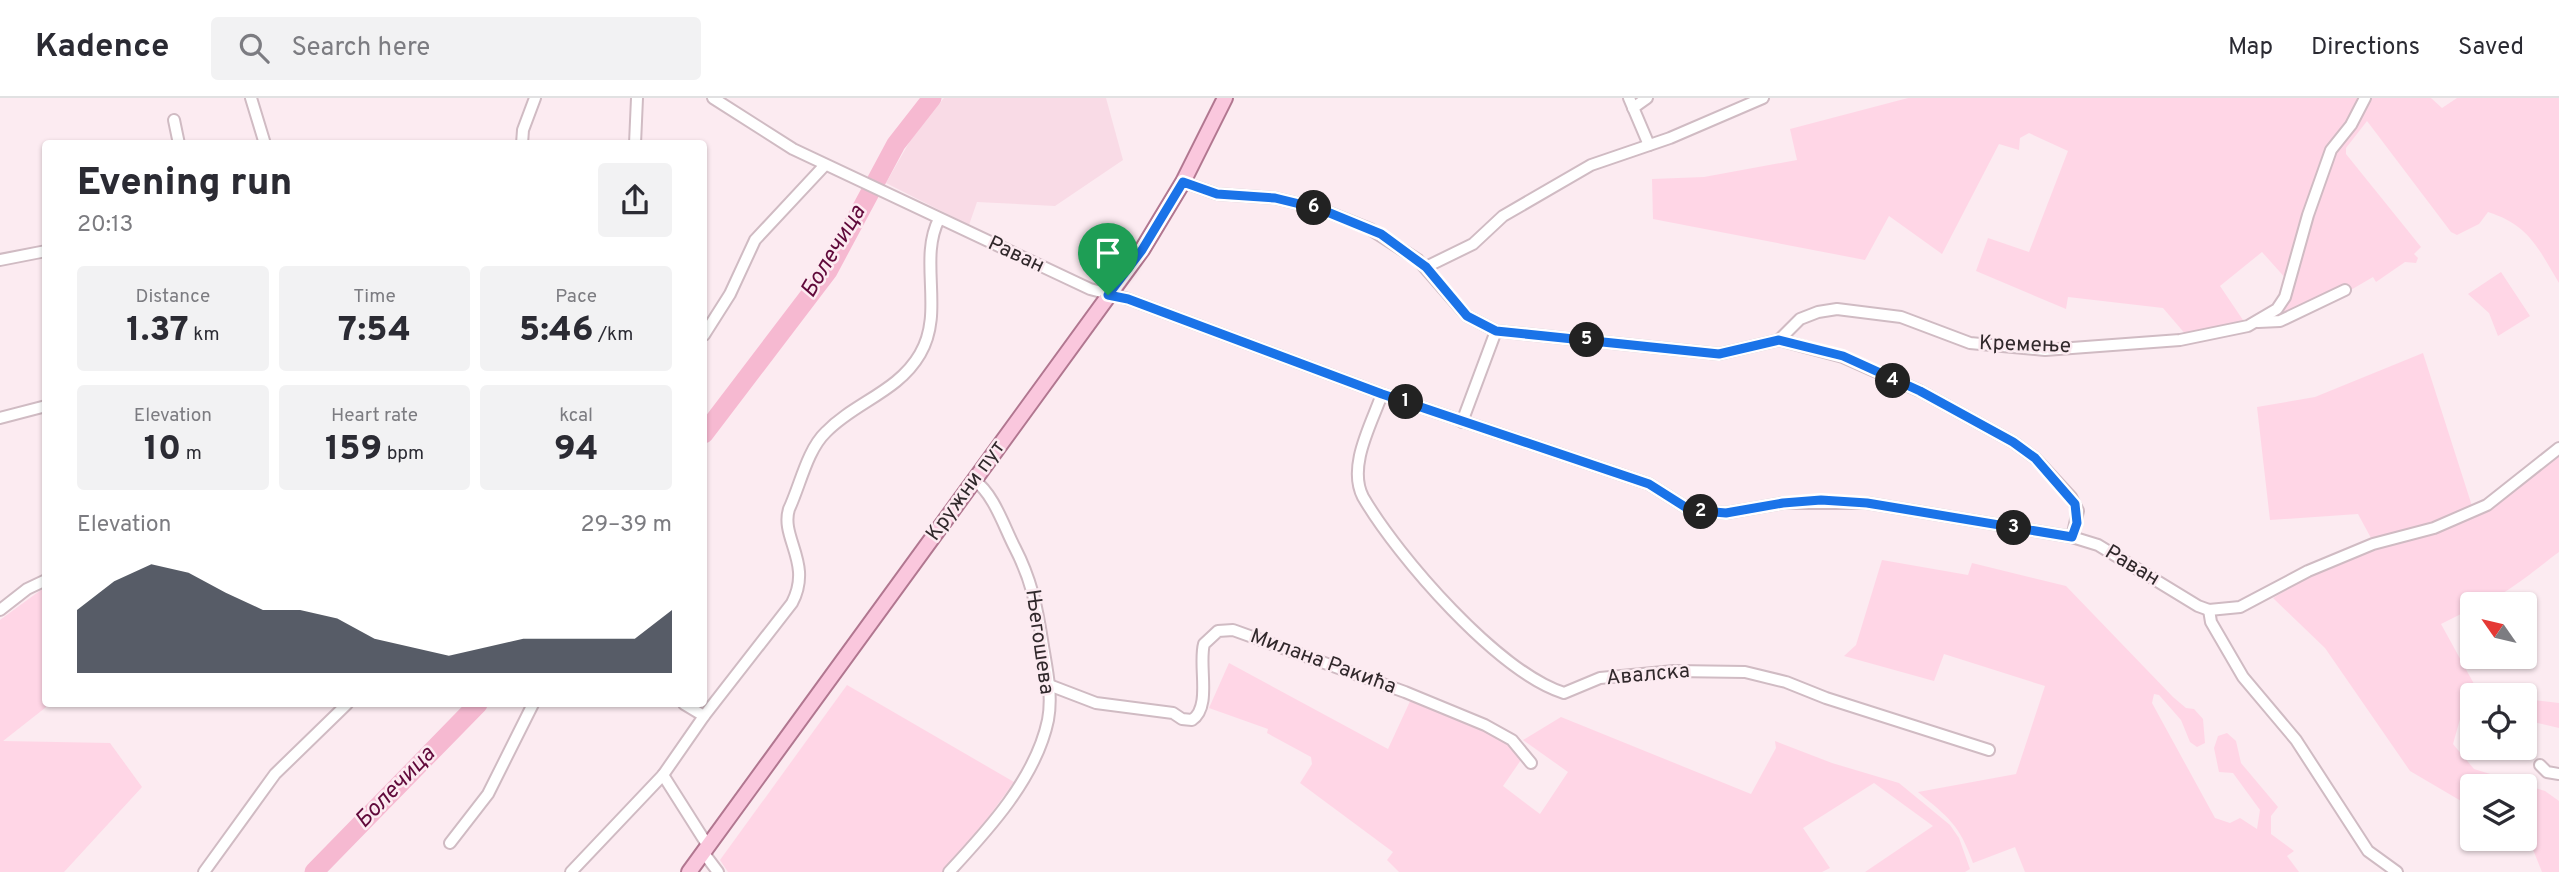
<!DOCTYPE html>
<html lang="en">
<head>
<meta charset="utf-8">
<style>
  :root { --surface:#fff; --page:#f2f2f3; --text:#2b2b33; --muted:#7c7c81; --line:#e1e1e2; --accent:#111827 }
  body { margin:0; font-family:Overpass,sans-serif; background:var(--page); color:var(--text); height:100vh; display:flex; flex-direction:column; font-size:26px; white-space:nowrap }
  * { box-sizing:border-box; margin:0 }
  p { font-size:23px; color:var(--muted) }
  .icon { flex:none; width:38px; height:38px; fill:none; stroke:currentColor; stroke-width:2; stroke-linecap:round; stroke-linejoin:round }
  .map { position:relative; flex:1; overflow:hidden }
  .drawer { position:absolute; left:42px; top:42px; width:665px; height:567px; display:flex; flex-direction:column; background:var(--surface); border-radius:7px; box-shadow:0 2px 5px #0004 }
  .drawer>* { flex:none }
  .needle { width:46px; rotate:304deg }
  .buttons { position:absolute; left:2460px; top:494px; display:grid; gap:14px }
  .buttons a { display:grid; place-items:center; width:77px; height:77px; border-radius:7px; background:var(--surface); box-shadow:0 2px 5px #0004; font-size:35px }
  .pin { position:absolute; display:grid; place-items:center; width:60px; height:60px; color:#fff; margin:-72px -30px; border-radius:50% 50% 50% 0; rotate:-45deg; box-shadow:0 0 7px #0007 }
  .pin .icon { rotate:45deg }
  .km { position:absolute; width:35px; height:35px; margin:-18px; border-radius:50%; background:#222; color:#fff; font-size:19px; line-height:35px; text-align:center }
  .round { display:grid; place-items:center; flex:none; width:74px; height:74px; border-radius:7px; background:var(--page) }
  .headline { display:flex; align-items:center; justify-content:space-between; height:119px; padding:0 35px }
  h1 { font-size:38px; font-weight:800; line-height:52px }
  .metrics { display:grid; grid-template-columns:repeat(3,1fr); gap:10px; height:119px; padding:7px 35px }
  .metrics div { display:grid; align-content:center; border-radius:7px; background:var(--page); text-align:center }
  .metrics b { font-size:35px; font-weight:800 }
  .metrics small { font-size:19px; font-weight:400 }
  .metrics p { font-size:19px }
  .chart { height:196px; padding:14px 35px }
  .chart p { display:flex; justify-content:space-between }
  .chart svg { width:100%; height:126px; margin-top:7px; fill:var(--accent); opacity:.7 }
  header { display:flex; align-items:center; gap:42px; box-sizing:border-box; height:98px; padding:0 35px; background:var(--surface); border-bottom:2px solid var(--line) }
  header strong { font-size:33px }
  nav { display:flex; gap:38px; margin-inline-start:auto; font-size:24px }
  .search { width:490px; height:63px; background:var(--page); display:flex; align-items:center; gap:18px; box-sizing:border-box; padding:0 24px; border-radius:7px; color:var(--muted); font-size:26px }
  .map>svg:first-child { display:block }
  .built { fill:#f9dbe6 }
  .green { fill:#ffd6e6 }
  .lines { fill:none; stroke-linecap:round; stroke-linejoin:round }
  .river { stroke:#f6b9d1; stroke-width:19 }
  .minor-casing { stroke:#d0bbc3; stroke-width:14 }
  .major-casing { stroke:#b17790; stroke-width:18 }
  .minor { stroke:#fff; stroke-width:10 }
  .major { stroke:#fac7dd; stroke-width:14 }
  .route-casing { stroke:#fff; stroke-width:14 }
  .route { stroke:#1a73e8; stroke-width:9 }
  .labels { text-anchor:middle; dominant-baseline:central; stroke-width:5; stroke-linejoin:round; paint-order:stroke }
  .street-label { font-size:21px; fill:#30282b; stroke:#fcebf1 }
  .water-label { font-size:23px; font-style:italic; fill:#60093a; stroke:#fcebf1 }
</style>
</head>
<body>
<header>
<strong>Kadence</strong>
<div class="search"><svg class="icon" aria-label="search" viewBox="0 0 24 24"><circle cx="10" cy="10" r="6"/><path d="M15 15l6 6"/></svg>Search here</div>
<nav><a>Map</a><a>Directions</a><a>Saved</a></nav>
</header>
<div class="map">
<svg width="2559" height="774" viewBox="0 0 2559 774">
  <rect width="100%" height="100%" fill="#fcebf1"/>
  <path class="built" d="M944 0H1106L1123 62 1055 108 977 104 969 127 886 85 910 43Z"/>
  <g class="green">
    <path d="M1908 0H2362L2349 26 2329 52 2288 183 2262 154 2220 188 2245 225 2187 238 2163 210 2068 199 2066 211 1976 173 1988 140 2029 154 2068 53 2029 35 2020 40 2019 52 1999 46 1942 156 1889 118 1865 162 1653 121 1652 81 1704 79 1797 62 1790 31Z"/>
    <path d="M2367 0H2431L2442 10 2457 0H2559V185C2538 150 2529 127 2488 114L2479 126 2457 137 2451 134 2367 23 2346 50V56L2421 149 2414 156 2418 160 2416 165 2405 164 2376 184 2373 179 2349 193 2279 222 2274 215 2333 53Z"/>
    <path d="M2501 174 2530 218 2498 238 2489 215 2468 196Z"/>
    <path d="M2423 255 2472 408 2433 425 2371 440 2358 416 2270 422 2257 309 2315 299Z"/>
    <path d="M2559 357V454C2538 469 2497 506 2473 506V510L2441 526 2479 595 2490 597H2473V609L2464 607 2453 646 2474 671 2545 693 2559 703V774H2542L2530 744 2524 740 2525 688H2473V710L2410 673 2325 550 2273 500 2315 475 2374 451 2435 434 2487 411Z"/>
    <path d="M1882 462 1968 477 1972 465 2066 488 2173 599 2186 610 2194 611 2203 621 2205 645 2197 649 2190 644 2181 622 2159 597 2154 596 2152 605 2215 720 2230 725 2240 720 2257 731 2260 712 2233 675 2219 674 2214 650 2218 638 2227 635 2236 643 2241 665 2278 709 2271 718V736L2294 753 2287 758 2299 774H2025L2015 749 1973 765C1959 726 1949 720 1918 694L2016 676 2045 588 1944 556 1934 583 1844 558 1856 547Z"/>
    <path d="M45 489 46 606H50L3 643 110 645 142 689 64 774H0V522Z"/>
    <path d="M1229 565 1388 651 1412 599 1503 639 1523 659 1503 688 1540 716 1568 674 1523 642 1561 619 1751 696 1776 650 1775 643 1832 665 1899 685 1950 727 1959 740 1970 771 1965 774H1865L1933 728 1874 685 1803 730 1830 770 1822 774H1399L1387 762 1393 754 1300 685 1312 666 1311 659 1267 635 1268 631 1209 610Z"/>
    <path d="M847 587 1014 684 967 749 943 774H728L720 762Z"/>
    <path d="M2525 601 2559 605V630L2525 622Z"/>
  </g>
  <g class="lines">
    <g class="river">
      <path d="M704 336 828 173 896 46 932 0"/>
      <path d="M314 774 478 606"/>
    </g>
    <defs>
      <g id="minor">
        <path d="M251 0 265 46"/>
        <path d="M713 0 793 51 1090 191 1128 201 1382 296 1649 386 1690 412 1726 415 1783 405H1867L2072 439 2098 447 2198 508 2209 512 2240 509 2308 473 2373 446 2434 430 2487 407 2559 350"/>
        <path d="M1629 0 1649 47"/>
        <path d="M1633 10 1647 0"/>
        <path d="M174 22 179 46"/>
        <path d="M522 46 523 32 535 0"/>
        <path d="M635 46 637 0"/>
        <path d="M1183 84 1217 96 1275 100 1320 111 1370 131 1418 162 1467 218 1496 233 1719 256 1779 242 1800 221 1818 214 1837 211 1901 219 1970 245 2045 252 2180 242 2248 228 2277 211 2285 199 2308 117 2331 52 2351 27 2365 0"/>
        <path d="M0 162 46 153"/>
        <path d="M1426 169 1473 146 1503 118 1591 67 1670 40 1763 0"/>
        <path d="M2258 224 2280 223 2345 192"/>
        <path d="M704 237 730 196 755 142 825 67"/>
        <path d="M1779 242 1843 259 1920 293 2013 344 2035 360 2071 399 2078 413 2072 439"/>
        <path d="M1382 296C1372 325 1347 368 1363 399 1398 459 1498 574 1564 595L1600 580 1674 573 1745 574 1786 584 1826 600 1989 652"/>
        <path d="M0 320 46 308"/>
        <path d="M1462 324 1496 233"/>
        <path d="M0 512 27 491 46 482"/>
        <path d="M2209 512 2211 524 2243 579 2296 642 2368 753 2397 774"/>
        <path d="M1049 587 1096 605 1173 615 1182 621 1192 622C1212 609 1198 567 1204 546L1218 533 1233 532 1405 594 1485 627 1512 642 1531 665"/>
        <path d="M684 606 704 618"/>
        <path d="M2540 667 2547 674 2559 676"/>
        <path d="M663 677 708 748"/>
        <path d="M450 745 488 696 533 606"/>
        <path d="M703 754 718 774"/>
        <path d="M204 774 275 676 347 606"/>
        <path d="M571 774 663 677 704 618 792 505C813 465 780 440 789 411 800 388 807 352 826 334 855 304 898 294 920 256 945 214 918 162 939 121"/>
        <path d="M949 774C988 732 1036 680 1048 622 1053 596 1046 568 1042 542 1037 509 1031 481 1015 450 1004 429 994 396 974 382"/>
      </g>
      <path id="major" d="M689 774 1142 152 1183 84 1225 0"/>
    </defs>
    <use href="#minor" class="minor-casing"/>
    <use href="#major" class="major-casing"/>
    <use href="#minor" class="minor"/>
    <use href="#major" class="major"/>
  </g>
  <g class="lines">
    <defs>
      <path id="route" d="M1183 84 1217 96 1275 100 1320 111 1381 136 1426 169 1467 218 1496 233 1719 256 1779 242 1843 258 1920 293 2013 344 2035 360 2075 406 2077 425 2072 439 1867 405 1821 402 1783 405 1726 415 1690 412 1649 386 1382 296 1128 201 1108 197 1142 152Z"/>
    </defs>
    <use href="#route" class="route-casing"/>
    <use href="#route" class="route"/>
  </g>
  <g class="labels">
    <g class="street-label">
      <text transform="translate(1016 157) rotate(25)">Раван</text>
      <text transform="translate(2025 247) rotate(2)">Кремење</text>
      <text transform="translate(966 393) rotate(-54)">Кружни пут</text>
      <text transform="translate(2132 468) rotate(31)">Раван</text>
      <text transform="translate(1039 544) rotate(82)">Његошева</text>
      <text transform="translate(1323 564) rotate(20)">Милана Ракића</text>
      <text transform="translate(1648 577) rotate(-5)">Авалска</text>
    </g>
    <g class="water-label">
      <text transform="translate(834 154) rotate(-59)">Болечица</text>
      <text transform="translate(396 690) rotate(-46)">Болечица</text>
    </g>
  </g>
</svg>
<div class="buttons">
<a><svg class="needle" viewBox="-14 -14 28 28"><path d="M0-13l5 13h-10z" fill="#e53935"/><path d="M0 13l5-13h-10z" fill="#7c7c81"/></svg></a>
<a><svg class="icon" aria-label="locate" viewBox="0 0 24 24"><circle cx="12" cy="12" r="6"/><path d="M12 2v4M12 18v4M2 12h4M18 12h4"/></svg></a>
<a><svg class="icon" aria-label="layers" viewBox="0 0 24 24"><path d="M12 4l9 5-9 5-9-5zM3 14l9 5 9-5"/></svg></a>
</div>
<div class="pin" style="left:1108px;top:197px;background:#1e9e55"><svg class="icon" aria-label="arrive" viewBox="0 0 24 24"><path d="M6 21V4h12l-3 4 3 4H6"/></svg></div>
<b class="km" style="left:1406px;top:304px">1</b>
<b class="km" style="left:1701px;top:414px">2</b>
<b class="km" style="left:2014px;top:430px">3</b>
<b class="km" style="left:1893px;top:283px">4</b>
<b class="km" style="left:1587px;top:242px">5</b>
<b class="km" style="left:1314px;top:110px">6</b>
<section class="drawer">
<div class="headline"><div><h1>Evening run</h1><p>20:13</p></div><a class="round"><svg class="icon" aria-label="share" viewBox="0 0 24 24"><path d="M12 15V3M7 8l5-5 5 5M5 13v7h14v-7"/></svg></a></div>
<div class="metrics">
<div><p>Distance</p><b>1.37<small> km</small></b></div>
<div><p>Time</p><b>7:54</b></div>
<div><p>Pace</p><b>5:46<small> /km</small></b></div>
</div>
<div class="metrics">
<div><p>Elevation</p><b>10<small> m</small></b></div>
<div><p>Heart rate</p><b>159<small> bpm</small></b></div>
<div><p>kcal</p><b>94</b></div>
</div>
<div class="chart"><p><span>Elevation</span>29–39 m</p>
<svg viewBox="0 0 160 44" preserveAspectRatio="none"><path d="M0 44V22L10 12L20 6L30 9L40 16L50 22L60 22L70 25L80 32L90 35L100 38L110 35L120 32L130 32L140 32L150 32L160 22V44z"/></svg>
</div>
</section>
</div>
</body>
</html>
